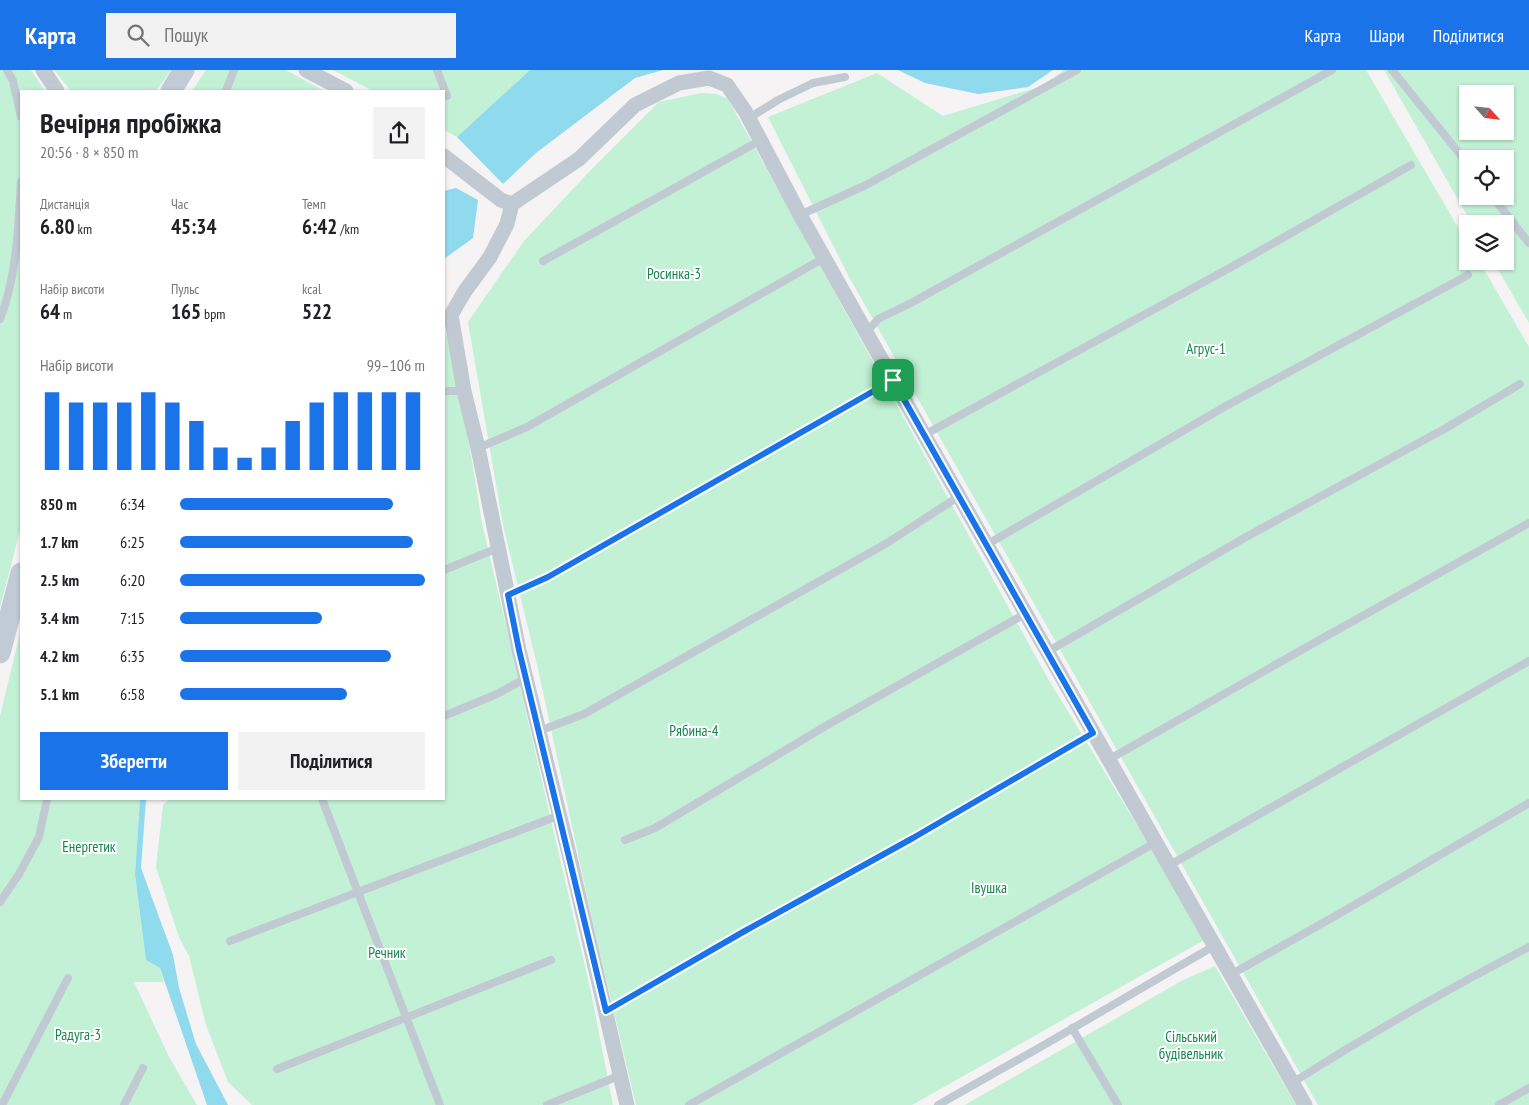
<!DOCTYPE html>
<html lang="uk">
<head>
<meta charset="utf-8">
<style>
  :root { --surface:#fff; --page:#f2f2f2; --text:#202124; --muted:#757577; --accent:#1a73e8 }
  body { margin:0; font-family:"PT Sans Narrow",sans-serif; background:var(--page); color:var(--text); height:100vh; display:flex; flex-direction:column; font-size:19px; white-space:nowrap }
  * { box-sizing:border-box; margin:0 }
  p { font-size:16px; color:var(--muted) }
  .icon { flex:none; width:28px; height:28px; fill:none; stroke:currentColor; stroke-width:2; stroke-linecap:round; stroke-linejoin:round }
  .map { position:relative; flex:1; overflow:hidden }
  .side { position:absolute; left:20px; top:20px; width:425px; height:710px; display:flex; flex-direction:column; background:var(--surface); border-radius:0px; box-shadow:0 1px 4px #0004 }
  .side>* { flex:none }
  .needle { width:32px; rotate:117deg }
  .tools { position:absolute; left:1459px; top:15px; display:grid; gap:10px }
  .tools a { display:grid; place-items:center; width:55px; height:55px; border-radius:0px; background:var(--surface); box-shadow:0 1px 4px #0004; font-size:25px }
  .pin { position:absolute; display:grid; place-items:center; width:42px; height:42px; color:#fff; margin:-21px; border-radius:10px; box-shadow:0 2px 8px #0006 }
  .round { display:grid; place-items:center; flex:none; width:52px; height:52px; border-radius:0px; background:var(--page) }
  .overview { display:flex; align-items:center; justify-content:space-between; height:85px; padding:0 20px }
  h1 { font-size:28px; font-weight:600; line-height:38px }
  .stats { display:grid; grid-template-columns:repeat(3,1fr); gap:8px; height:85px; padding:5px 20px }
  .stats div { display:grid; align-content:center }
  .stats b { font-size:21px; font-weight:600 }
  .stats small { font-size:14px; font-weight:400 }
  .stats p { font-size:14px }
  .chart { height:140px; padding:10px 20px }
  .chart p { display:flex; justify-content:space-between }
  .chart svg { width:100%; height:90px; margin-top:5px; stroke:var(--accent); stroke-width:6 }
  .action { display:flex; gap:10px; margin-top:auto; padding:10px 20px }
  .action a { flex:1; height:58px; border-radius:0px; background:var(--accent); color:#fff; font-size:20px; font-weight:600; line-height:58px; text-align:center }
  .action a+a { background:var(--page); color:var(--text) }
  ul { padding:0 20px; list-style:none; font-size:16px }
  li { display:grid; grid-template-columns:80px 60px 1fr; align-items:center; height:38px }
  li i { height:12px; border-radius:6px; background:var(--accent) }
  header { display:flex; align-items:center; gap:30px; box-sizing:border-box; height:70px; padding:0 25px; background:var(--accent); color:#fff }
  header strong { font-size:24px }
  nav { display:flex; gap:28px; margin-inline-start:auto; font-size:18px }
  .search { width:350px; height:45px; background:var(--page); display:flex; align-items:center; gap:12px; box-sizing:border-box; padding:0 18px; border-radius:0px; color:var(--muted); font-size:19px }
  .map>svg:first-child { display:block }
  .green { fill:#c3f1d5; fill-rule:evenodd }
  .water { fill:#90daee }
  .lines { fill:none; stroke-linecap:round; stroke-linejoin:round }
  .lane { stroke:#c1cad2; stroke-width:8 }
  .street { stroke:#c1cad2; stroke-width:15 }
  .secondary { stroke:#c1cbd6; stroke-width:21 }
  .route-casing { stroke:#fff; stroke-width:10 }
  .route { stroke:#1a73e8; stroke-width:6 }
  .labels { text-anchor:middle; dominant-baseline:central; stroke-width:4; stroke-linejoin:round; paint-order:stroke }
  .park-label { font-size:15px; fill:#17864f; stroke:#fff }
</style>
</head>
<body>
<header>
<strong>Карта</strong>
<div class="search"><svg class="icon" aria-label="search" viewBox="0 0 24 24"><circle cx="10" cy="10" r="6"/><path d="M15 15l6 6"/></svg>Пошук</div>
<nav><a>Карта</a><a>Шари</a><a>Поділитися</a></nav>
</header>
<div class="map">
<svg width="1529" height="1035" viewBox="0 0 1529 1035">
  <rect width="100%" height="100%" fill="#f5f3f3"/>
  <g class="green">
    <path d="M0 0H31L45 21H21V457L0 537Z"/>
    <path d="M54 0H171L156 21H71Z"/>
    <path d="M206 0H286L324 21H192Z"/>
    <path d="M333 0H530L457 67 444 60V21H373Z"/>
    <path d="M1064 0H1366L1467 173 1468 191H1479L1529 277V1035H1318L849 207 768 47 877 3 943 46 1042 16Z"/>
    <path d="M1384 0H1529V253L1493 191H1505V154H1472ZM1468 24H1505V61H1468ZM1468 89H1505V126H1468Z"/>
    <path d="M701 23 717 24 728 29 1047 607 1206 869 912 1035H636L596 867 538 599 503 455 468 252 524 171 588 103 659 32Z"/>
    <path d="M444 256 458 305 482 453 591 922 613 1035H252L228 1012 206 955 189 886 179 867 156 797 163 735 170 729H444Z"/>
    <path d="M21 559V729H140L135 805 146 890 160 898 164 912H134L169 987 197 1035H0V646Z"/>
    <path d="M1215 896 1296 1035H965L1183 910Z"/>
  </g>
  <g class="water">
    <path d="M530 0H663L635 8 536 83 503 114 457 67Z"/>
    <path d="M898 0H1053L1028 17 978 24 925 13Z"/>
    <path d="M456 118 478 130 473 168 444 189V121Z"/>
    <path d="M140 729H146L141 798 173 885 179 918 196 974 228 1035H207L160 898 146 890 135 805Z"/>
  </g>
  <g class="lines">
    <g class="lane">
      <path d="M7 0 13 11 21 47"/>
      <path d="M437 0 447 26"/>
      <path d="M1392 0 1468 94"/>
      <path d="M226 21 234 0"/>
      <path d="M749 48 778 30 813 13 845 7"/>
      <path d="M1492 126 1529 173"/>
      <path d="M800 145 866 115 1077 0"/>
      <path d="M543 191 761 70"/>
      <path d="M0 249C17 206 18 158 21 112"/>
      <path d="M866 263 878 249 911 233 1332 0"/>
      <path d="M444 321H464"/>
      <path d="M924 365 1235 195 1411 95"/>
      <path d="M478 378 527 357 824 188"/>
      <path d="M986 475 1226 336 1468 205"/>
      <path d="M444 500 498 478"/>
      <path d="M508 525 548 507 893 310"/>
      <path d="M1047 582 1246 467 1446 358 1520 314"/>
      <path d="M444 646 497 624 526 608"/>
      <path d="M539 661 584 644 887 473 958 427"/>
      <path d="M1108 690 1305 578 1529 453"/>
      <path d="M322 729 440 1035"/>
      <path d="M625 770 655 758 829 654 1025 544"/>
      <path d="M1168 796 1529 591"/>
      <path d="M0 832 19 804 39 767 47 729"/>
      <path d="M230 871 560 745"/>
      <path d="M1230 905 1337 845 1529 733"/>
      <path d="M606 941 743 862 913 768 1093 663"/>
      <path d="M1072 958 1118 1035"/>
      <path d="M277 999 551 890"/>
      <path d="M1292 1013C1369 964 1448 919 1529 877"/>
      <path d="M2 1035 68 908"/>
      <path d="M124 1035 143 998"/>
      <path d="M547 1035 621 1005"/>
      <path d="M689 1035 1155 773"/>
      <path d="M938 1035 1044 975 1214 876"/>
      <path d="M1499 1035 1529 1018"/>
    </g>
    <g class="street">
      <path d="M43 0 57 21"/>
      <path d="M306 0 346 21"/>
      <path d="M444 86 501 130 512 134"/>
      <path d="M627 1035 571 792 519 580 478 378 464 321 451 245 465 221 490 187 507 154 512 134 579 89 635 35 679 13 709 8 727 15 745 41 800 145 893 310 1305 1035"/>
    </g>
    <g class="secondary">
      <path d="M171 21 184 0"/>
      <path d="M0 583 21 503"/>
    </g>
  </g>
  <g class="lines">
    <defs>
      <path id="route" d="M893 310 1093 663 913 768 743 862 606 941 519 580 508 525 548 507Z"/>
    </defs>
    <use href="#route" class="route-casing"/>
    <use href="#route" class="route"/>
  </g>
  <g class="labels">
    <g class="park-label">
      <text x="674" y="203">Росинка-3</text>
      <text x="1206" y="278">Агрус-1</text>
      <text x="694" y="660">Рябина-4</text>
      <text x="89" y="776">Енергетик</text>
      <text x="989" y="817">Івушка</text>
      <text x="387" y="882">Речник</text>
      <text x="78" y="964">Радуга-3</text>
      <text x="1191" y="966">Сільський<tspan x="1191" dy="17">будівельник</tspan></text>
    </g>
  </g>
</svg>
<div class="tools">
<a><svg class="needle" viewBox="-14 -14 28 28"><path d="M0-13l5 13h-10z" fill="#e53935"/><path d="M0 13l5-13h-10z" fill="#757577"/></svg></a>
<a><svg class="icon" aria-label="locate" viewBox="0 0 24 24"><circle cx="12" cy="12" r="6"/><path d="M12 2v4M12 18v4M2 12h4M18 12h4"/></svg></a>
<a><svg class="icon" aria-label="layers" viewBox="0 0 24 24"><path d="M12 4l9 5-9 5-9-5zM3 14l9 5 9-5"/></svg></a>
</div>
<div class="pin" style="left:893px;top:310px;background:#1e9e55"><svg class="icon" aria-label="arrive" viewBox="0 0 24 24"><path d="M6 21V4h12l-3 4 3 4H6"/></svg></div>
<section class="side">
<div class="overview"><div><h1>Вечірня пробіжка</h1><p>20:56 · 8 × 850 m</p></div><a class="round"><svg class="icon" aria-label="share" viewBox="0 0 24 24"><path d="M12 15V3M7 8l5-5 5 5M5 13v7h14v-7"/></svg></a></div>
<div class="stats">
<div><p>Дистанція</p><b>6.80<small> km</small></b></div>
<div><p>Час</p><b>45:34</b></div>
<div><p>Темп</p><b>6:42<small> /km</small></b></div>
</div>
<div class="stats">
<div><p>Набір висоти</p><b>64<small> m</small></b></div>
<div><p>Пульс</p><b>165<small> bpm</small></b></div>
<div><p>kcal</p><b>522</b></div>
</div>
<div class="chart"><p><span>Набір висоти</span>99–106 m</p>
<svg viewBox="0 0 160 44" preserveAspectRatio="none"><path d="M5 44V6M15 44V11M25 44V11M35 44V11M45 44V6M55 44V11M65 44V20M75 44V33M85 44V38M95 44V33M105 44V20M115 44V11M125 44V6M135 44V6M145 44V6M155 44V6"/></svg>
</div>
<ul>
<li><b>850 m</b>6:34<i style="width:87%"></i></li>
<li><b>1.7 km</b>6:25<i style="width:95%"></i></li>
<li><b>2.5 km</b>6:20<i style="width:100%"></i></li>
<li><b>3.4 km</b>7:15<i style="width:58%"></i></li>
<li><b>4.2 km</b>6:35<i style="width:86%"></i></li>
<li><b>5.1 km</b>6:58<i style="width:68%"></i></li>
</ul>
<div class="action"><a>Зберегти</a><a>Поділитися</a></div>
</section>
</div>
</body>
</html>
